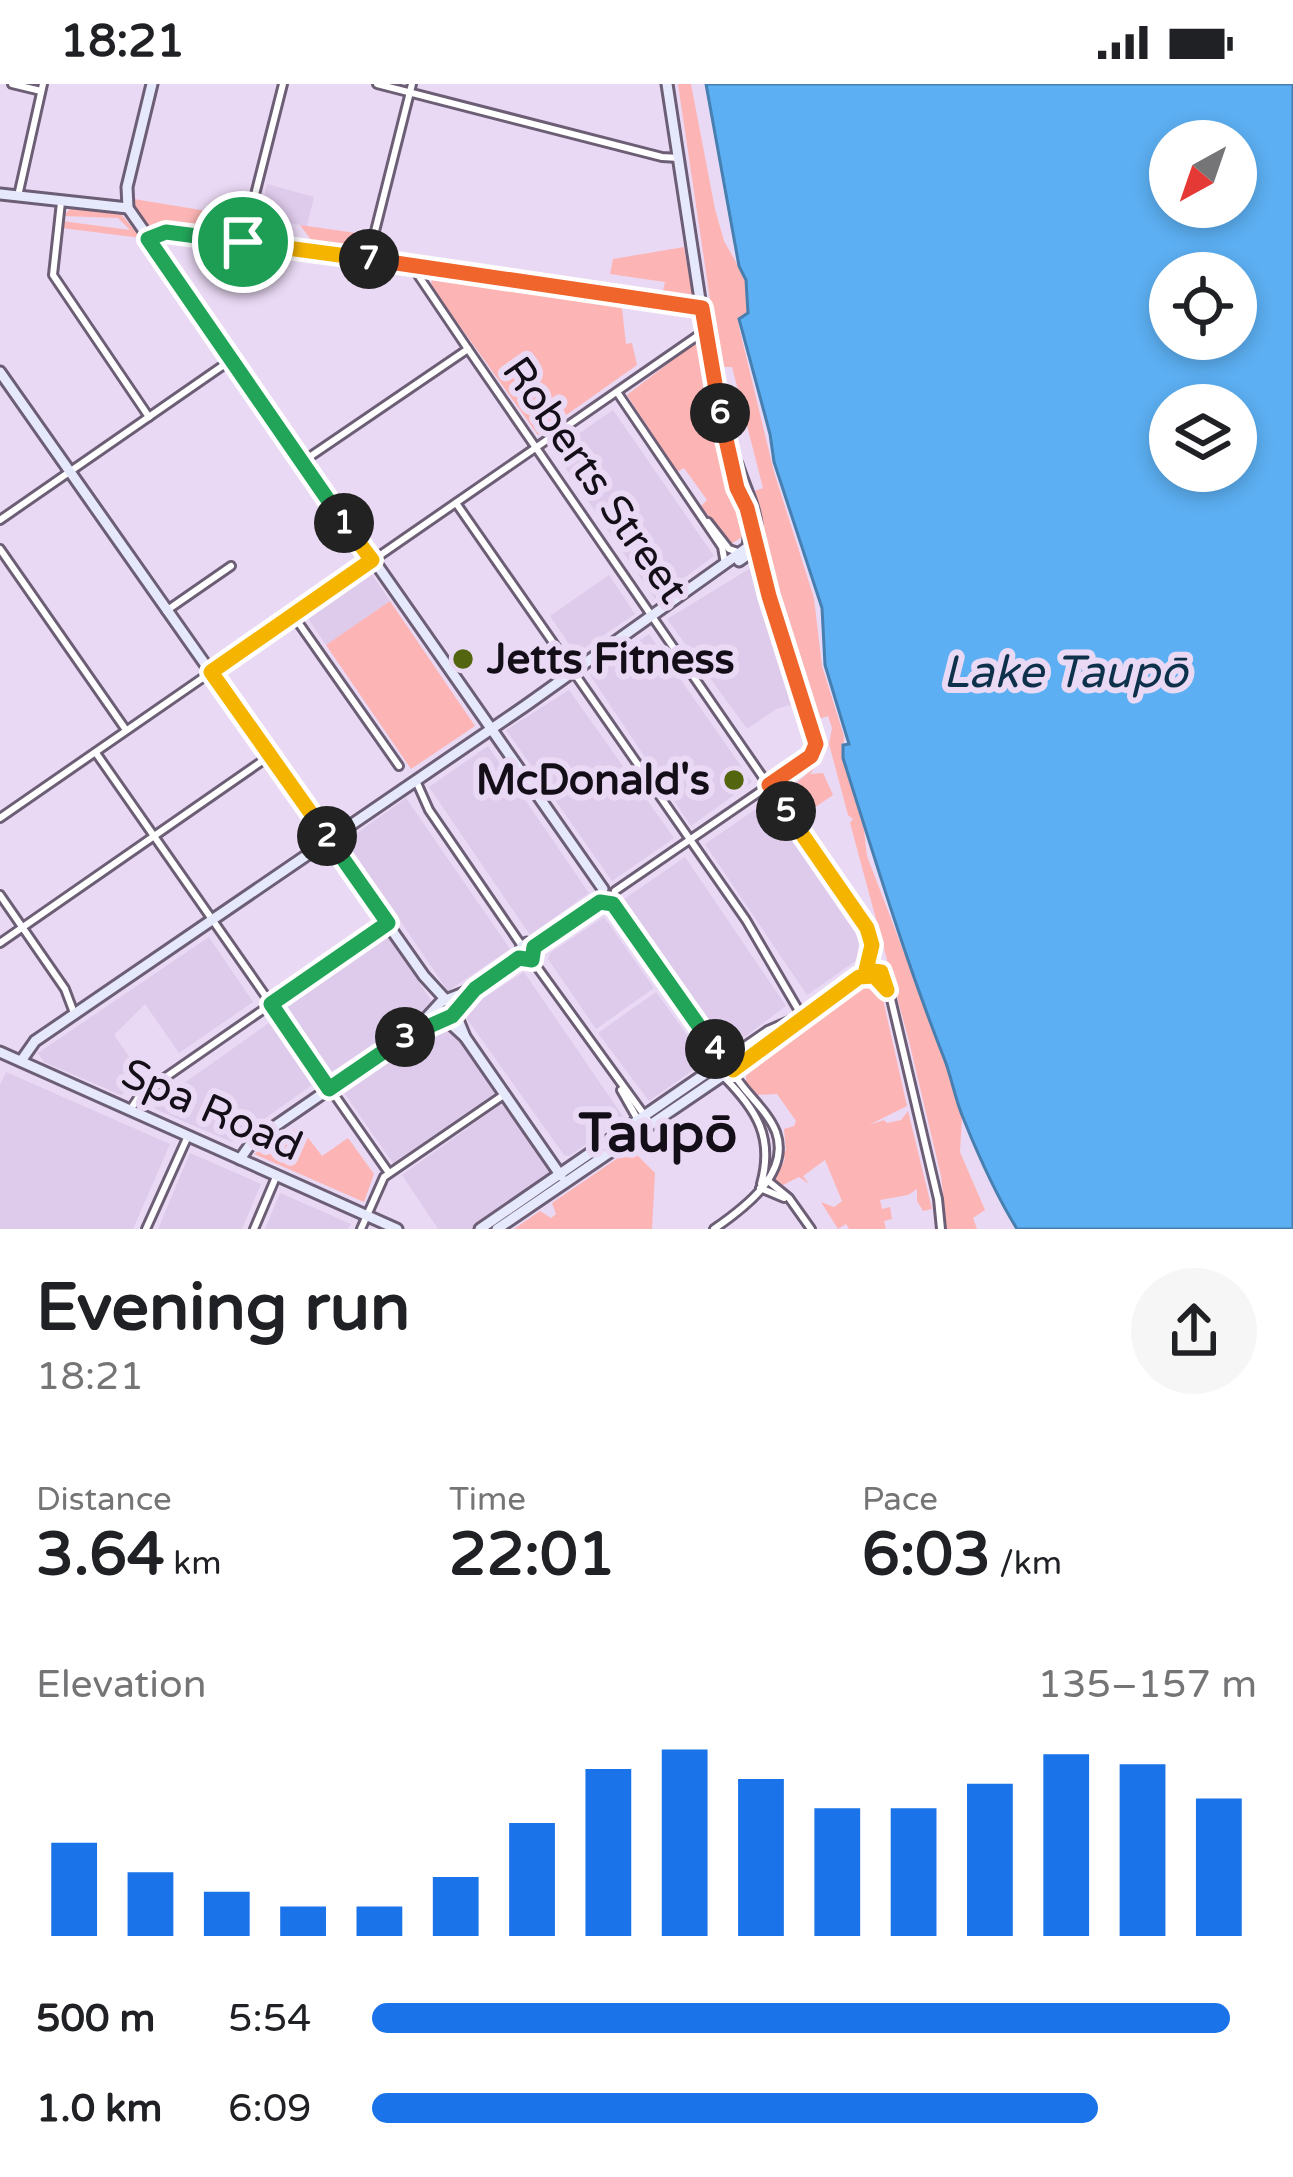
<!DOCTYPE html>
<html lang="en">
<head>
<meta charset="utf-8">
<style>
  :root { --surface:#fff; --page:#f6f6f6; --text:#202124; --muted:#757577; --accent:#1a73e8 }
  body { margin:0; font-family:"Varela Round",sans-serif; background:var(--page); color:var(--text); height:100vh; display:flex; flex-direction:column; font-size:45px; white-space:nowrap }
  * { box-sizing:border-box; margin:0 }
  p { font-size:39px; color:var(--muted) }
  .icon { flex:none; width:66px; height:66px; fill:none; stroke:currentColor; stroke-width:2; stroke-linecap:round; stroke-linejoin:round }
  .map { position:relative; height:1145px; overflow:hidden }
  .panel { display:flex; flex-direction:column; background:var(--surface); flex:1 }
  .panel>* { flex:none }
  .needle { width:78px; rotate:220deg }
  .tools { position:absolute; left:1149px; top:36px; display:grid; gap:24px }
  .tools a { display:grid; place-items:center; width:108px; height:108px; border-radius:50%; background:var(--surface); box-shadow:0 6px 18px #0003; font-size:60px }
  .pin { position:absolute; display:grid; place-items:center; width:102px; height:102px; color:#fff; margin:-51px; border:6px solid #fff; border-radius:50%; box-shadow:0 3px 12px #0007 }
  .km { position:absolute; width:60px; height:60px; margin:-30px; border-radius:50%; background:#222; color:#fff; font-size:33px; line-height:60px; text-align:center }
  .round { display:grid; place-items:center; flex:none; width:126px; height:126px; border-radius:63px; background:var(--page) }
  .summary { display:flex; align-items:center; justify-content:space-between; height:204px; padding:0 36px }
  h1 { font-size:66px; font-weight:700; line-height:90px }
  .figures { display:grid; grid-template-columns:repeat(3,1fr); gap:18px; height:204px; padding:12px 36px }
  .figures div { display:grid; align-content:center }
  .figures b { font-size:60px; font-weight:700 }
  .figures small { font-size:33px; font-weight:400 }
  .figures p { font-size:33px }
  .chart { height:336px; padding:24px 36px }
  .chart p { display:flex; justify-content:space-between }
  .chart svg { width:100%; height:216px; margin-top:12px; stroke:var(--accent); stroke-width:6 }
  ul { padding:0 36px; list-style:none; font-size:39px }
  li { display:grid; grid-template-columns:192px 144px 1fr; align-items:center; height:90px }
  li i { height:30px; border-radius:15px; background:var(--accent) }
  .status { display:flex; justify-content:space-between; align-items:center; height:84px; padding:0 60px; background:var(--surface); direction:ltr }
  .status svg { height:33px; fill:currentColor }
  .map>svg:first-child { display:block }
  .built { fill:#decaeb }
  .green { fill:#fcb5b4 }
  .water { fill:#5caff2; stroke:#467fb0; stroke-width:3; fill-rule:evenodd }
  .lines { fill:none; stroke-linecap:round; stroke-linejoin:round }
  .street-casing { stroke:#6c5e75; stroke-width:12 }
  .secondary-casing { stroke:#6c5e75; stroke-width:15 }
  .street { stroke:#fff; stroke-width:6 }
  .secondary { stroke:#e6e8fc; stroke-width:9 }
  .split-1-casing { stroke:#fff; stroke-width:24 }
  .split-2-casing { stroke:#fff; stroke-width:24 }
  .split-3-casing { stroke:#fff; stroke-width:24 }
  .split-4-casing { stroke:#fff; stroke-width:24 }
  .split-5-casing { stroke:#fff; stroke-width:24 }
  .split-6-casing { stroke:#fff; stroke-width:24 }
  .split-7-casing { stroke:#fff; stroke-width:24 }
  .split-8-casing { stroke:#fff; stroke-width:24 }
  .split-1 { stroke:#22a559; stroke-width:15 }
  .split-2 { stroke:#f5b400; stroke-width:15 }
  .split-3 { stroke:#22a559; stroke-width:15 }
  .split-4 { stroke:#22a559; stroke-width:15 }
  .split-5 { stroke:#f5b400; stroke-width:15 }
  .split-6 { stroke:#f0652b; stroke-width:15 }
  .split-7 { stroke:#f0652b; stroke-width:15 }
  .split-8 { stroke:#f5b400; stroke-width:15 }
  .poi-dot { fill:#53650f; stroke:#ead9f4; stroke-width:4.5 }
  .labels { text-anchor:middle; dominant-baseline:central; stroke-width:12; stroke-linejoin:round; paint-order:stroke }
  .street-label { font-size:42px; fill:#130e17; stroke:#ead9f4 }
  .poi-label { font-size:42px; font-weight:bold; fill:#130e17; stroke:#ead9f4; text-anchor:start }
  .water-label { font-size:45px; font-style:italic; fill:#0d314b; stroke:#ead9f4 }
  .district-label { font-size:54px; font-weight:bold; fill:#130e17; stroke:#ead9f4 }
</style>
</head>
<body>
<div class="status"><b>18:21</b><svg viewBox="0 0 49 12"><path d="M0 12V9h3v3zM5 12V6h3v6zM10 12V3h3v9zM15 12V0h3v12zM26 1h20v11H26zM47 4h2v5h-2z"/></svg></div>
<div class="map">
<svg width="1293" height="1145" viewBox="0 0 1293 1145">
  <rect width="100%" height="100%" fill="#ead9f4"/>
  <g class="built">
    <path d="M267 100 314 113 307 142 260 134Z"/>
    <path d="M613 326 714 472 655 515 554 367Z"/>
    <path d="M751 484 755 486 794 620 776 625 747 645 667 535Z"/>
    <path d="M371 489 390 517 326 561 307 533Z"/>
    <path d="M609 491 635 530 576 570 550 532Z"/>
    <path d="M649 550 752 698 691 742 590 591Z"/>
    <path d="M569 606 674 754 612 797 506 646Z"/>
    <path d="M488 662 589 809 530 851 429 703Z"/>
    <path d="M406 714 510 865 448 907 346 757Z"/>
    <path d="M766 718 859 855 857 876 807 911 705 760Z"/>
    <path d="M685 773 786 922 727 966 624 815Z"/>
    <path d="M604 833 654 904 596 945 548 875 550 869Z"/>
    <path d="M383 852H388L432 918 431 923 330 989 286 921Z"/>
    <path d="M209 853 253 918 179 969 145 920 114 951 144 994 121 1011 44 978 38 969Z"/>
    <path d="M524 888 624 1034 569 1072 564 1071 462 928Z"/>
    <path d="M656 908 706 977 649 1017 598 949Z"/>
    <path d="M446 934 498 1007 393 1079 342 1006Z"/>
    <path d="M269 939 312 1001 232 1058 157 1026 153 1021Z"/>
    <path d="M6 988 170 1060 133 1145H0V1001Z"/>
    <path d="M503 1019 552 1090 474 1145H438L402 1091Z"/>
    <path d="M190 1069 261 1100 242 1145H158Z"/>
    <path d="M280 1109 351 1140 348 1145H265Z"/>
  </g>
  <g class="green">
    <path d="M678 0H691L715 125 724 157 746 196 748 230 739 235V243L774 388 814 514 822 582 844 652 843 674 864 746 867 772 946 978 962 1033 960 1068 985 1126 973 1134 977 1145H947L941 1092 909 957 850 739 853 735 848 731 829 660 832 644 828 632 815 636 752 408 763 404 732 283H722L715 249Z"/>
    <path d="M134 115 237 132 246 130 242 146 233 153 147 143 133 124Z"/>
    <path d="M72 123 121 130 141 154 62 144V137L130 146 118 134 63 132Z"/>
    <path d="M300 141 363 150 371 148 367 164 359 170 317 164Z"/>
    <path d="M684 163 692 209 686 215 668 213 663 206 665 198 610 190 613 175Z"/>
    <path d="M439 191 621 216 626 260 632 259 637 281 538 351 431 202 432 194Z"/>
    <path d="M692 261H699L701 266 708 315 745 451 730 461 701 422 707 416 684 384 677 388 627 311Z"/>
    <path d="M390 517 475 642 411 685 326 561Z"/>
    <path d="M816 682 810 690 823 689 833 711 799 734 793 702Z"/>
    <path d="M873 895 880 902 907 1022 869 1041 884 1036 887 1039 901 1036 908 1027 932 1125 923 1127 917 1117V1105L908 1111 880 1116 882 1125 890 1123 892 1135 884 1137 886 1145H849L846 1140 838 1145 821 1118 834 1123 842 1117 825 1076 803 1092 809 1100 799 1093 781 1102 773 1098 778 1079 782 1082 785 1074 779 1069 780 1064 786 1067 784 1045 794 1042 796 1037 777 1010 755 1011 741 998 746 996V984L758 974 763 975 869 901Z"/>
    <path d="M299 1042 322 1072 348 1054 374 1090 364 1118 254 1070Z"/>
    <path d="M631 1065 655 1089 652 1145H514L540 1127 551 1134 556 1130 552 1119Z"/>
  </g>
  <path class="water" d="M706 0H1293V1145H1017C996 1111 979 1073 964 1036 955 1016 952 994 944 974 905 875 875 775 843 674V661L849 660 825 581 822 524 774 378 770 350 739 235 748 229 746 196 739 182ZM1170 57H1236V123H1170ZM1170 189H1236V255H1170ZM1170 321H1236V387H1170Z"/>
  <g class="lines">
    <defs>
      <g id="street">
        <path d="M12 0 41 7"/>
        <path d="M377 0 662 73 679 74"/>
        <path d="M18 112 43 0"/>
        <path d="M61 118 53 191 149 333"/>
        <path d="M243 158 283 0"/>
        <path d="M368 175 412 0"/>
        <path d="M417 182 418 191 468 265 870 849V877L859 893 733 985"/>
        <path d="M617 308 722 463 725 480"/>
        <path d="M305 376 468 265"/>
        <path d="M456 419 746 836 802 932"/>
        <path d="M0 436 231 276"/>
        <path d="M708 438 729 465 741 469"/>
        <path d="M759 450 774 515"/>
        <path d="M755 457 816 660 811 672 769 701"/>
        <path d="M0 465 126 646"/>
        <path d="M166 527 231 482"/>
        <path d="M293 531 399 682"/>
        <path d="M96 669 389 1089"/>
        <path d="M417 699 429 726 522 862"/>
        <path d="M0 734 703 248"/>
        <path d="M615 807 790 687"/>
        <path d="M0 811 65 905 74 929"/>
        <path d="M0 859 268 673"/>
        <path d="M532 876 650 1039"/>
        <path d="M866 886H879L887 898 938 1115 941 1145"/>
        <path d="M862 892H873L886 904"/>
        <path d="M726 975 768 946 798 933"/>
        <path d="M724 993C757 1026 774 1054 761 1100"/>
        <path d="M621 1006 638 1036"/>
        <path d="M130 1026 140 1011 388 839"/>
        <path d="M767 1096 789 1114 811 1145"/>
        <path d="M760 1104 784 1114"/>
        <path d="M146 1145 188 1052"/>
        <path d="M254 1145 276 1093"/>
        <path d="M361 1145 384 1093 505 1010"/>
        <path d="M714 1145C743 1125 791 1090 776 1048 767 1025 744 1009 732 987"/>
      </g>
      <g id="secondary">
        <path d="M152 0 127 103 128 124 603 805"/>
        <path d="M0 110 128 124"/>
        <path d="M148 155 160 149 183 150 702 224"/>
        <path d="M0 288 424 892 446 916"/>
        <path d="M737 380C747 412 774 456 739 477"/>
        <path d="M613 820 696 943 715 982"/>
        <path d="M519 874 522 862 527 859 534 864 600 818"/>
        <path d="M450 916 465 953 561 1092"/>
        <path d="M455 924 475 905 519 874 532 876 534 864"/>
        <path d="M440 930 465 953"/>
        <path d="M419 942 441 918 471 906"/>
        <path d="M0 968 397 1145"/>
        <circle cx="724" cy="983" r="9"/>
        <path d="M21 977 35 957 525 622 748 463 750 446 719 340 667 0"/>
        <path d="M240 1075 252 1058 415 946 443 933"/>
        <path d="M480 1145 715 983"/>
        <path d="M497 1145 722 992"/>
      </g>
    </defs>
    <use href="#street" class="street-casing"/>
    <use href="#secondary" class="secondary-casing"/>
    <use href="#street" class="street"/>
    <use href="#secondary" class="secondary"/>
  </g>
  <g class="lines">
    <defs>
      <path id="split-1" d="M243 158 166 148 148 155 344 439"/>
      <path id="split-2" d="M327 752 211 588 372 476 344 439"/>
      <path id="split-3" d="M327 752 388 839 271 920 329 1005 405 953"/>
      <path id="split-4" d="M405 953 452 932 475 905 519 874 532 876 534 863 600 818 613 820 715 965"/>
      <path id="split-5" d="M715 965 731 978 733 986 859 893 874 892 887 906 881 888 866 886 872 861 867 844 786 727"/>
      <path id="split-6" d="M720 329 737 404 747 424 769 512 816 660 811 672 769 701 786 727"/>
      <path id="split-7" d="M369 175 702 224 720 329"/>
      <path id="split-8" d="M243 158 369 175"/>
    </defs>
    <use href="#split-1" class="split-1-casing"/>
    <use href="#split-2" class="split-2-casing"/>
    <use href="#split-3" class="split-3-casing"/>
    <use href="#split-4" class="split-4-casing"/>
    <use href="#split-5" class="split-5-casing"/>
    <use href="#split-6" class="split-6-casing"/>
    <use href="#split-7" class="split-7-casing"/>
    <use href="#split-8" class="split-8-casing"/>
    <use href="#split-1" class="split-1"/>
    <use href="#split-2" class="split-2"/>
    <use href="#split-3" class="split-3"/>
    <use href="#split-4" class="split-4"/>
    <use href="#split-5" class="split-5"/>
    <use href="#split-6" class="split-6"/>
    <use href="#split-7" class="split-7"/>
    <use href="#split-8" class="split-8"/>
  </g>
  <g class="poi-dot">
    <circle cx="463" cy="575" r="12"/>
    <circle cx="734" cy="696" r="12"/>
  </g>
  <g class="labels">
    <g class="street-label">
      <text transform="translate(595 396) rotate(55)">Roberts Street</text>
      <text transform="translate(212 1026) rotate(24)">Spa Road</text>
    </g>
    <g class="poi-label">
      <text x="487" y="575">Jetts Fitness</text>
      <text x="710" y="696" text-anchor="end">McDonald's</text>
    </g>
    <g class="water-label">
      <text x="1065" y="589">Lake Taupō</text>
    </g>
    <g class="district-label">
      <text x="658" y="1049">Taupō</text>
    </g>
  </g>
</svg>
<div class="tools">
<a><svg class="needle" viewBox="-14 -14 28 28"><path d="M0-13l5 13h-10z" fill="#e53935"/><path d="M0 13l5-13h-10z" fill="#757577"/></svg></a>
<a><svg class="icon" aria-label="locate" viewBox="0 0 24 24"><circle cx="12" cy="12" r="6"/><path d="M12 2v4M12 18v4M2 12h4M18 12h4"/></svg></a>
<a><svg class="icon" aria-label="layers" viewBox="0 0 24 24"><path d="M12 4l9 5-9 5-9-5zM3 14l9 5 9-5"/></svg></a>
</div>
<div class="pin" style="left:243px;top:158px;background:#1e9e55"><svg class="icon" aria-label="arrive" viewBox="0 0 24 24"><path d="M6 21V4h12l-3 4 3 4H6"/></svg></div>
<b class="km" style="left:344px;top:439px">1</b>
<b class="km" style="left:327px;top:752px">2</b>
<b class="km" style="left:405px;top:953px">3</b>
<b class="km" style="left:715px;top:965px">4</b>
<b class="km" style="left:786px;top:727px">5</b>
<b class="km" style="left:720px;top:329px">6</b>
<b class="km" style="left:369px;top:175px">7</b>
</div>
<section class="panel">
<div class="summary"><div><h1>Evening run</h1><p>18:21</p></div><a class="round"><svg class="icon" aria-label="share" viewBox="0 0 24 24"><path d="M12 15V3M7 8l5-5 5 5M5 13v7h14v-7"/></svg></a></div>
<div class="figures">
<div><p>Distance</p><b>3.64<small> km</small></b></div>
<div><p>Time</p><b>22:01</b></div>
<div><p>Pace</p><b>6:03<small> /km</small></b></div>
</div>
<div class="chart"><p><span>Elevation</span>135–157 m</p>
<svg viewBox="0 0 160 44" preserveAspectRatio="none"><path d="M5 44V25M15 44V31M25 44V35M35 44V38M45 44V38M55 44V32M65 44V21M75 44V10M85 44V6M95 44V12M105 44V18M115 44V18M125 44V13M135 44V7M145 44V9M155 44V16"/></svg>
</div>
<ul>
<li><b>500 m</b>5:54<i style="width:97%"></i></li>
<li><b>1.0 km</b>6:09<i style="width:82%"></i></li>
</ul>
</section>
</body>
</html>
